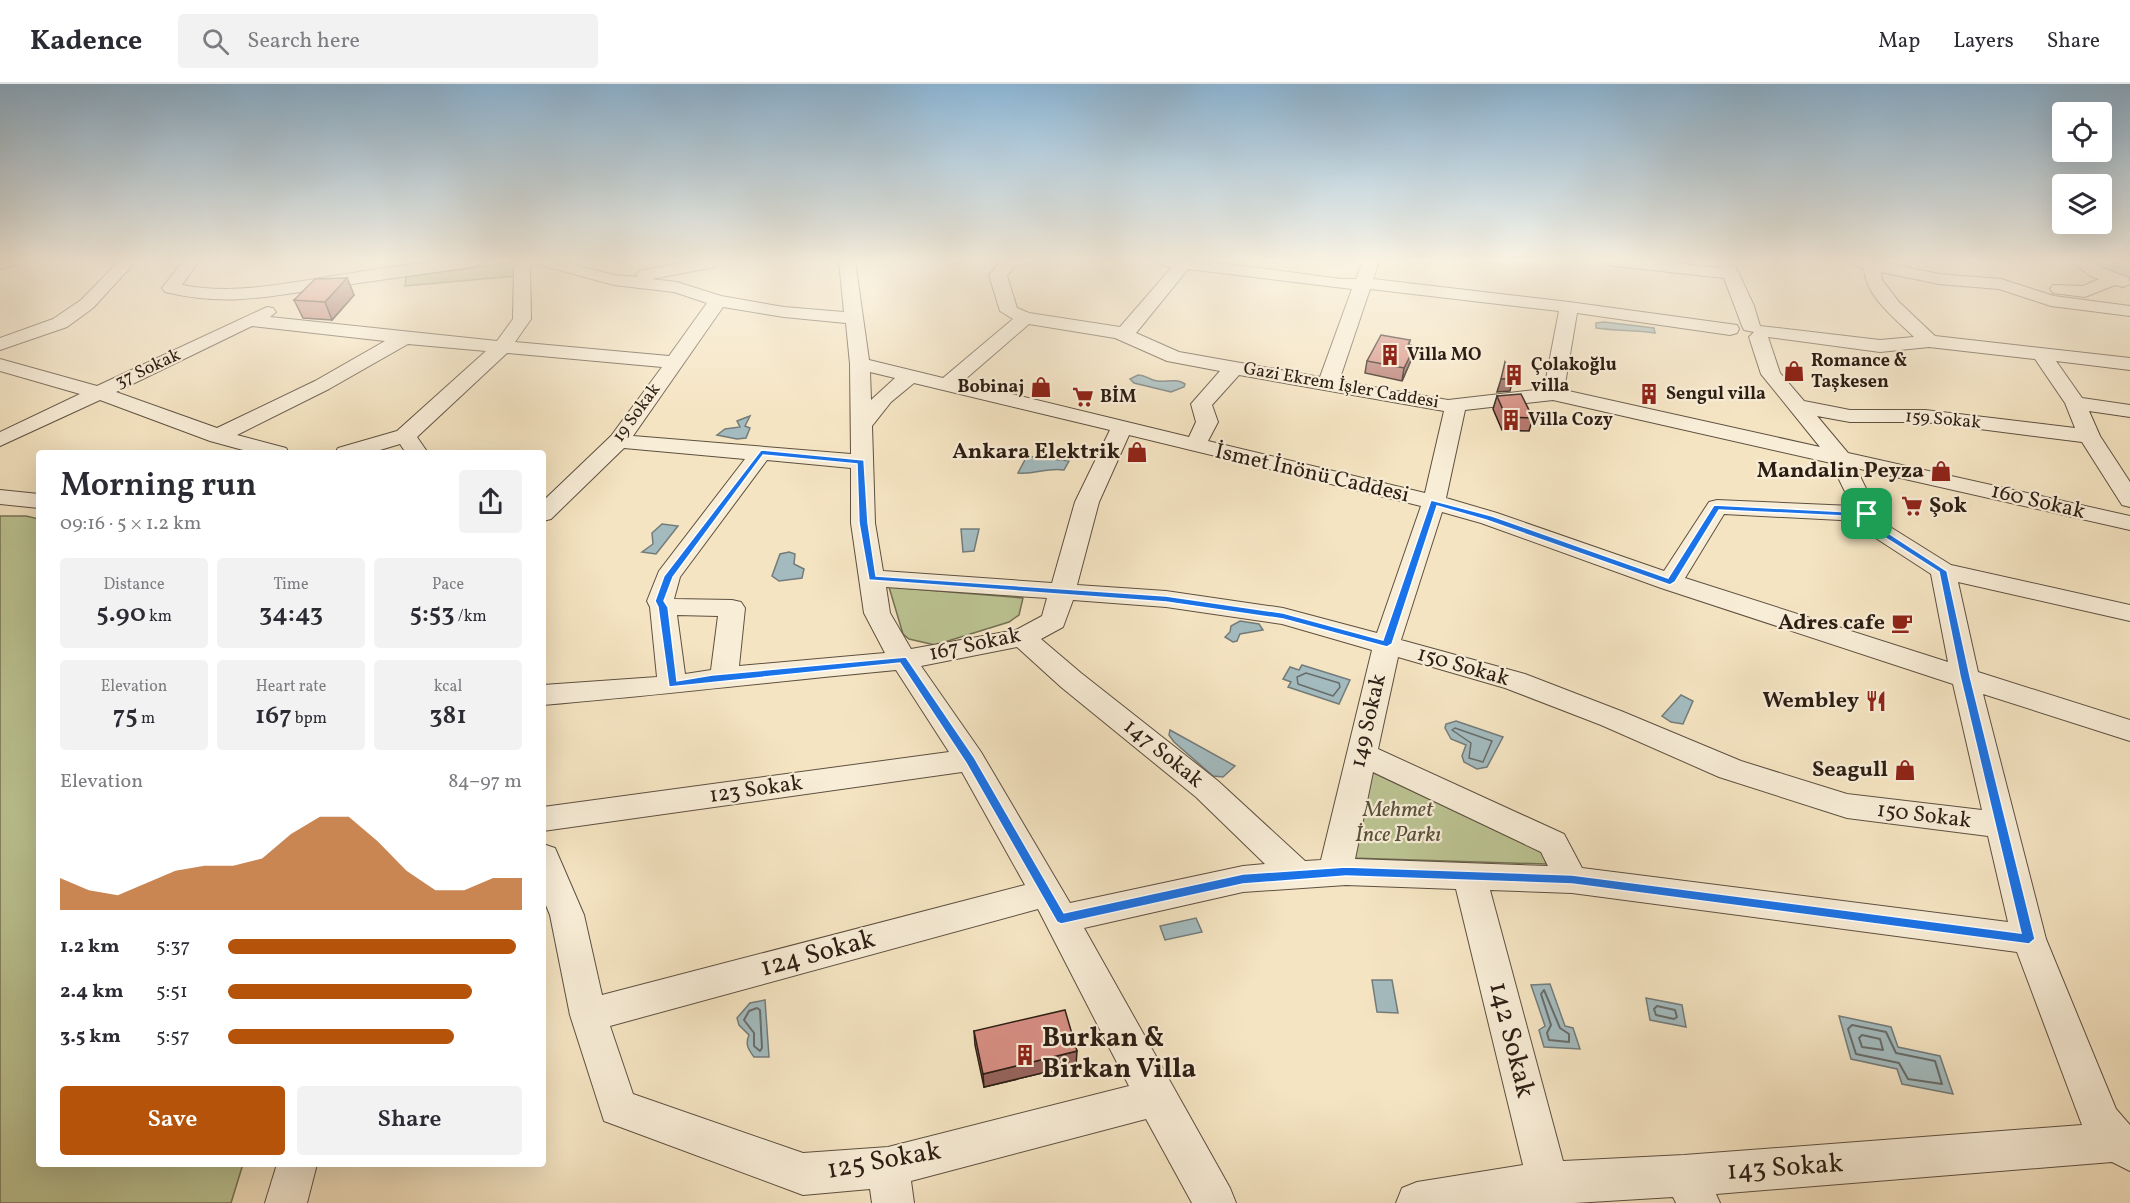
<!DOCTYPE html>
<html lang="en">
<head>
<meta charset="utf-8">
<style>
  :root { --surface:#fff; --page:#f2f2f3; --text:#2b2b33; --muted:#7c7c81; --line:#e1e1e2; --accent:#b45309 }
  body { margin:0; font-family:Vollkorn,serif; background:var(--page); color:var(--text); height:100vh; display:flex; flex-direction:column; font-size:22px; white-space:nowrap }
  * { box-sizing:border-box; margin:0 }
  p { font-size:20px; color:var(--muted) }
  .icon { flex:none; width:33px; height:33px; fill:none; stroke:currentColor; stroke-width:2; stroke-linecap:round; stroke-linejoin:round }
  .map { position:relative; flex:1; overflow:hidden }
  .details { position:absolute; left:36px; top:366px; width:510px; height:717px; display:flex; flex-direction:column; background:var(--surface); border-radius:6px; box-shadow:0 6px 24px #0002 }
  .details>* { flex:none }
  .tools { position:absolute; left:2052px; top:18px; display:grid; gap:12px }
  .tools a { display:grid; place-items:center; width:60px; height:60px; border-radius:6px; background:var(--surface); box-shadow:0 6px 24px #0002; font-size:30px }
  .pin { position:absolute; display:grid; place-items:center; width:51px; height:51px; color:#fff; margin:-26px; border-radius:12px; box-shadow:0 3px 9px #0006 }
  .round { display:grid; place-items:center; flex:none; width:63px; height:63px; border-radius:6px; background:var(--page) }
  .head { display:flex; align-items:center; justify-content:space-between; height:102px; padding:0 24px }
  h1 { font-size:33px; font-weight:600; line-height:45px }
  .figures { display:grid; grid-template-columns:repeat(3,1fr); gap:9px; height:102px; padding:6px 24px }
  .figures div { display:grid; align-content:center; border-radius:6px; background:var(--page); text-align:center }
  .figures b { font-size:26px; font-weight:600 }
  .figures small { font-size:16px; font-weight:400 }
  .figures p { font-size:16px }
  .chart { height:168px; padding:12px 24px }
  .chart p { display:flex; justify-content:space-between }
  .chart svg { width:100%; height:108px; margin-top:6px; fill:var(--accent); opacity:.7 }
  .action { display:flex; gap:12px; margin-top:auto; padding:12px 24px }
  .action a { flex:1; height:69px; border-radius:6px; background:var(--accent); color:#fff; font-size:24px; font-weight:600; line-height:69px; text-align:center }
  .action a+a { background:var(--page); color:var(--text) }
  ul { padding:0 24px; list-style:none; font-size:20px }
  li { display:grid; grid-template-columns:96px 72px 1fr; align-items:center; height:45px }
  li i { height:15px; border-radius:8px; background:var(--accent) }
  header { display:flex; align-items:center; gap:36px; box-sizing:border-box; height:84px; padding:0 30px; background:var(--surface); border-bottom:2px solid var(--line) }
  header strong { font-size:28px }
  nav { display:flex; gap:33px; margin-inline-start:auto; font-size:21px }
  .search { width:420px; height:54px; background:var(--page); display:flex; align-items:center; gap:15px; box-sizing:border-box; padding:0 21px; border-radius:6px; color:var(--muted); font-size:22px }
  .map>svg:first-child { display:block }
  .green { fill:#bcc493; stroke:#747154; stroke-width:1.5 }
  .water { fill:#a3bbbf; stroke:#737c7b; stroke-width:1.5 }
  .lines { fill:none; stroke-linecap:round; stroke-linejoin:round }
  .shore-far1 { stroke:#686c6a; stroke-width:1.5 }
  .shore { stroke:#686c6a; stroke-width:2 }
  .river { fill:#a3bbbf; fill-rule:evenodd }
  .minor-casing { stroke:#5e5040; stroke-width:2 }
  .minor { fill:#f8edd7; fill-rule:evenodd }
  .wall { fill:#b87a71; stroke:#2c1e14; stroke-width:1.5 }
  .shaded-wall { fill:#96635c; stroke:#2c1e14; stroke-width:1.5 }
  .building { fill:#d68e83; stroke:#2c1e14; stroke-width:1.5 }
  .route { fill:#1a73e8; stroke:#fff; stroke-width:1.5; fill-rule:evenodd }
  .labels { text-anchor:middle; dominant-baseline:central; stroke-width:4.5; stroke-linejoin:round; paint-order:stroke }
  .far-poi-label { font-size:18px; font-weight:bold; fill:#2c1e14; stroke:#f8edd7; text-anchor:start }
  .far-street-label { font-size:18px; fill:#2c1e14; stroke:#f8edd7 }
  .poi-label { font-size:22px; font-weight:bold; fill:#2c1e14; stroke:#f8edd7; text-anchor:end }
  .street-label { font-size:22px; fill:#2c1e14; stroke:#f8edd7 }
  .park-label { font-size:22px; font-style:italic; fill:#57503a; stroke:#f8edd7 }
  .near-street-label { font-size:27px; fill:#2c1e14; stroke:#f8edd7 }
  .near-poi-label { font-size:27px; font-weight:bold; fill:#2c1e14; stroke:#f8edd7; text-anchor:start }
</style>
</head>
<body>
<header>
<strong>Kadence</strong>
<div class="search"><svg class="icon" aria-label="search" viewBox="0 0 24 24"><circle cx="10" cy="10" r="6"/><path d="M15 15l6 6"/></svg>Search here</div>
<nav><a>Map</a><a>Layers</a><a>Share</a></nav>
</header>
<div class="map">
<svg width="2130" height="1119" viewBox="0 0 2130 1119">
  <rect width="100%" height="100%" fill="#f5e4c2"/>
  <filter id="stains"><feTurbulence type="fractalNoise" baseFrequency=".00333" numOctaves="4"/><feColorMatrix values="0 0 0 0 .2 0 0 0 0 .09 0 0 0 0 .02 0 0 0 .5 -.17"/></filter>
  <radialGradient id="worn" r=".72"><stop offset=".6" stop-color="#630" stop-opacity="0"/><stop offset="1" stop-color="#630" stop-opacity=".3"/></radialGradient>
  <g class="green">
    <path d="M520 177 514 184 516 192 405 202 406 193Z"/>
    <path d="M0 432H26L39 435V1080H243L231 1119H0Z"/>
    <path d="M889 503 1023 514 1019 531 1009 538 935 561 909 555 903 550Z"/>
    <path d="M1372 688 1544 769 1546 780 1351 774Z"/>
  </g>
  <g class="water">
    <path d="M1604 238 1654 244 1655 249C1635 246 1616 247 1596 244V239Z"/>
    <path d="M1138 291C1145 291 1147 294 1153 296 1164 300 1174 293 1185 300L1184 303 1171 308 1134 299 1130 295Z"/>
    <path d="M750 332 745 342 750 344 746 354 737 355 717 351 725 345 740 343 737 337Z"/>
    <path d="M1027 372 1069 377 1064 386C1048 383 1034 391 1018 389Z"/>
    <path d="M662 440 678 442 656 470 642 468 653 460 652 449Z"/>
    <path d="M961 445H979L974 467 963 468Z"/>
    <path d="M789 468 795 470 794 480 804 485 802 494 779 497 772 492 780 470Z"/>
    <path d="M1240 537 1259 540 1263 546 1240 550 1237 557 1233 558 1225 553 1230 548 1231 542Z"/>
    <path d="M1302 581 1350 596 1339 620 1288 603 1291 598 1283 595 1290 583 1299 586Z"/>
    <path d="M1681 611 1693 617 1683 640 1671 638 1662 632Z"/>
    <path d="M1456 637 1503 653 1487 683 1477 685 1464 678 1462 672 1466 661 1451 655 1445 644 1446 640Z"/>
    <path d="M1170 646 1235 682 1223 693 1213 692 1174 658 1169 651Z"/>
    <path d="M1196 834 1202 848 1165 856 1160 842Z"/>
    <path d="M1372 896H1392L1398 929 1377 928Z"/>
    <path d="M1550 900 1565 942 1573 944 1580 965 1544 963 1539 946 1545 942 1531 901Z"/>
    <path d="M1646 914 1682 921 1686 943 1650 936Z"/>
    <path d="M765 916 769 973H754C748 965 745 960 749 951L739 941 737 934 750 919Z"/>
    <path d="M1839 932 1891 943 1898 963 1940 972 1953 1010 1902 1000 1897 985 1851 975Z"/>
  </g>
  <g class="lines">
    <g class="shore-far1">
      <path d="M1306 589 1339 599 1340 603 1333 612 1298 600 1297 593Z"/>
      <path d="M1455 644 1492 657 1483 678 1469 674 1471 659 1452 646Z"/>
    </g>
    <g class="shore">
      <path d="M1544 906 1560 944 1569 950V958L1549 956 1547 949 1551 941 1541 910Z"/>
      <path d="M1657 922 1675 926 1677 933 1674 935 1656 931 1654 925Z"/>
      <path d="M757 924 760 926 762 964 760 967 754 962V949L744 936 749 927Z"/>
      <path d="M1852 941 1886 948 1896 969 1935 977 1942 1000 1908 995 1899 979 1856 970 1848 945Z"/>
      <path d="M1862 951 1880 955 1883 966 1862 963 1859 954Z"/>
    </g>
    <path class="river" d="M2084 177H2117L2130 183V201L2088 183Z"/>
    <defs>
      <g id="minor">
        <path d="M0 177H17L15 181 0 185Z"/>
        <path d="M119 177H136L93 224 67 243 0 266V254L53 235 81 216Z"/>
        <path d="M183 177H199L182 201C228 210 270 202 315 195 371 186 429 175 485 177L477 182C429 189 380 196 332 203 271 212 228 223 165 208L162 204Z"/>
        <path d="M518 177H559L614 191 638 193 636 191 639 187 645 186 693 177H715L716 179 714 183 651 195 677 198 721 212 784 223 844 228 839 177H855L869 276 943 294 1013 235 1000 227 989 191 1002 177H1019L1007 192 1017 224 1029 229 1120 243 1172 183 1162 181 1160 177H1205L1341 195H1356L1363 177H1379L1373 195 1569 218 1737 241 1739 245 1737 249 1730 251 1577 229 1564 306 1820 363 1761 290 1749 253 1754 248 1744 246 1742 242 1724 194 1615 182 1609 181 1607 177H1659L1719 184 1717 177H1733L1754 222 1760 242 1880 256 1914 253C1895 234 1865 212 1864 184L1855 181 1853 177H1876L1939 190 2001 195 2054 212 2130 222V232L2051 222 1999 205 1939 200 1881 188 1882 196 1899 218 1935 252 2130 274V286L2056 277 2082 314 2130 321V333L2089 327 2100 352 2130 398V423L2122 421 2082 358 1925 338H1850L1817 332 1848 369 2130 432V446L1856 384 1878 429 1887 441 1951 481 2130 521V537L1958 498 1978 588 2130 636V657L1983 610 2046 855 2116 1025 2130 1041V1087L2112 1078 1716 1110 1720 1119H1676L1673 1113 1574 1119H1396L1402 1104 1417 1098 1523 1081 1456 805 1346 801 1243 808 1084 844 1230 1104 1236 1119H1192L1146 1035 911 1097 914 1119H872L870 1105 803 1111 604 1037 570 931 550 831 543 814V760L555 764 584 831 602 911 1025 801 962 688 543 747V723L949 668 896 586C778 597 661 611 543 621V601L657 593 650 523 647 517 659 487 745 375 624 364 551 435 543 437V417L611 352 662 283 507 269 417 353 428 369H406L400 360 370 369H335L338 364 397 347 486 267 408 260 329 305 237 351 286 364 289 369H254L210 357 100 316 0 362V348L80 310 0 287V275L97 302 267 223 273 224 276 228 270 233 497 257 513 235 514 183ZM533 179 614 201 674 208 707 219 669 272 515 258 531 235 530 183ZM1188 185 1352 205 1320 293 1179 268 1136 249ZM1370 205 1559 227 1544 305 1448 316 1339 297ZM723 223 784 233 846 239 850 280 851 370 633 352ZM1029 240 1115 254 1167 277 1220 287 1191 320 1196 338 1189 353 962 298ZM252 242 385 257 315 297 217 344 116 308ZM1768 253 1880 268 1929 263 2035 275 2065 319 2075 344 1925 326H1850L1804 317 1780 289ZM870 288 895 294 871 316ZM1239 291 1444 327 1425 409 1208 357 1218 338 1212 321ZM914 299 1110 346 1075 418 1052 499 883 487 875 439 872 342 891 318ZM1553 316 1831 379 1852 422 1717 416 1709 418 1664 487 1497 429 1446 414 1465 326ZM1129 351 1421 422 1377 549 1283 524 1166 507 1077 501 1099 418ZM767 376 851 384V439L864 529 885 569 739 582 745 524 741 518 732 516 674 515 680 493ZM1442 428 1481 439 1661 504 1953 600 1982 726 1847 710 1741 677 1621 627 1525 590 1401 556ZM1724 430 1860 437 1871 451 1931 490 1948 578 1685 494ZM886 503 1047 514 1042 532 1016 546 911 565 890 529ZM1073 516 1166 523 1282 540 1372 566 1321 776 1305 777 1218 697 1081 589 1041 555 1063 543ZM677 531 718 532 711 586 685 590ZM1017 563 1061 603 1196 713 1265 780 1243 782 1070 819 981 668 921 582ZM1398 573 1505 604 1601 641 1719 693 1847 734 1988 752 2008 838 1582 784 1564 750 1378 665ZM1373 688 1541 768 1548 782 1355 775ZM1490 806 1572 809 2017 868 2082 1041 1684 1071 1563 1077ZM1038 825 1129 1002 888 1063 803 1069 633 1010 610 942Z"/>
        <path d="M2072 177H2091L2102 184 2129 194 2130 200 2123 203 2115 201 2085 213 2053 209 2050 205 2053 201 2083 202 2099 195 2090 192Z"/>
        <path d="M0 406 39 410V424L0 420Z"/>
        <path d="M277 1080H317L307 1119H265Z"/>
      </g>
    </defs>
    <use href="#minor" class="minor-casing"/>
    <use href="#minor" class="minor"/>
  </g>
  <g class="wall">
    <path d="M347 194 354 211 332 236 303 234 294 216Z"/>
    <path d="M1410 256 1409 261 1415 262 1412 274 1402 297 1365 289 1367 277Z"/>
    <path d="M1497 312 1533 334 1529 347 1502 346 1493 325Z"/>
    <path d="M974 947 1076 981 984 1003 975 961Z"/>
  </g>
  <g class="shaded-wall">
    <path d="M347 194 354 211 332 236 325 218Z"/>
    <path d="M1415 262 1412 274 1402 297 1404 284Z"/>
    <path d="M1513 294 1510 307 1497 308 1501 295Z"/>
    <path d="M1077 967 1076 981 984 1003 983 990Z"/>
  </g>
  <g class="building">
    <path d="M347 194 325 218 294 216 315 195Z"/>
    <path d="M1381 251 1410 256 1408 261 1415 262 1404 284 1367 277Z"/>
    <path d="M1505 278 1513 294 1501 295Z"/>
    <path d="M1521 310 1533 334 1506 333 1497 312Z"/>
    <path d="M1065 926 1077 967 983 990 974 947Z"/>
  </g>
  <linearGradient id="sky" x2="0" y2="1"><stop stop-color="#8cb7d8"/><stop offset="0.53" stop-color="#faf3e4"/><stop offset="1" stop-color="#faf3e4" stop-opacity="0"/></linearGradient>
  <rect width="2130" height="333" fill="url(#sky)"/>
  <path class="route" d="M761 366 864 376 868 439 876 492 1166 512 1283 529 1383 556 1431 416 1492 432 1668 494 1714 421 1870 429 1882 445 1947 487 1970 592 2035 855 2029 860 1572 800 1346 792 1243 800 1061 840 1057 838 966 679 900 579 669 603 658 523 655 517 664 492ZM763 371 857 380 859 439 869 496 1166 518 1283 535 1387 563 1392 560 1437 422 1486 436 1670 501 1675 498 1719 426 1864 433 1876 448 1939 488 1960 592 2021 849 1572 791 1346 783 1243 790 1064 829 974 673 906 573 712 591 677 597 668 523 664 517 673 493Z"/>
  <defs>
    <symbol id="building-bare" viewBox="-9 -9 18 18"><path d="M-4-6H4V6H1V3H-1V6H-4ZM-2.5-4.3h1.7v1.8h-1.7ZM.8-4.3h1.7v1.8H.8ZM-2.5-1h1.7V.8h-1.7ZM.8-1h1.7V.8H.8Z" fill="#8f2418" stroke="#f8edd7" stroke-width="2.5" paint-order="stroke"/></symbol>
    <symbol id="shop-bare" viewBox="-9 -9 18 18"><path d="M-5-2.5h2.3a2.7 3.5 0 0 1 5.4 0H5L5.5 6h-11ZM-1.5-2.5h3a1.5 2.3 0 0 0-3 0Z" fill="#8f2418" stroke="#f8edd7" stroke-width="2.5" paint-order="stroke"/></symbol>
    <symbol id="supermarket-bare" viewBox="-9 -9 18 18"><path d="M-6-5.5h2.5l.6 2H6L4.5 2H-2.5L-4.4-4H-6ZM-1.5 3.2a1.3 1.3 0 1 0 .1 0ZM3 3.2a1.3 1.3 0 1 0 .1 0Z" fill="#8f2418" stroke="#f8edd7" stroke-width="2.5" paint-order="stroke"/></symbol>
    <symbol id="cafe-bare" viewBox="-9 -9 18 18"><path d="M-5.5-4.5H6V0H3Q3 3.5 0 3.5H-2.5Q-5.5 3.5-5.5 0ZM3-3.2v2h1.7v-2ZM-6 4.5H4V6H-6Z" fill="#8f2418" stroke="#f8edd7" stroke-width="2.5" paint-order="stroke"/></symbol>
    <symbol id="restaurant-bare" viewBox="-9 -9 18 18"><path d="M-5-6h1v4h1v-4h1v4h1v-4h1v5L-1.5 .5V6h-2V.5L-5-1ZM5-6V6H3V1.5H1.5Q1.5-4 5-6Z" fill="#8f2418" stroke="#f8edd7" stroke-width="2.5" paint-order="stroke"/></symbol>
  </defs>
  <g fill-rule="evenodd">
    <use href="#building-bare" x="1375" y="256" width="30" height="30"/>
    <use href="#shop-bare" x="1779" y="272" width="30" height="30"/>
    <use href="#building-bare" x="1499" y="276" width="30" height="30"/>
    <use href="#shop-bare" x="1026" y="288" width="30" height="30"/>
    <use href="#building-bare" x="1634" y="295" width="30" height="30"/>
    <use href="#supermarket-bare" x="1068" y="298" width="30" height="30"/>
    <use href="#building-bare" x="1496" y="321" width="30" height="30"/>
    <use href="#shop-bare" x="1122" y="353" width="30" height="30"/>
    <use href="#shop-bare" x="1926" y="372" width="30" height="30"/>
    <use href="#supermarket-bare" x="1897" y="407" width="30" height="30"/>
    <use href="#cafe-bare" x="1887" y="524" width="30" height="30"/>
    <use href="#restaurant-bare" x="1861" y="602" width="30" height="30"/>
    <use href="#shop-bare" x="1890" y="671" width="30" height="30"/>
    <use href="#building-bare" x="1010" y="956" width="30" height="30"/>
  </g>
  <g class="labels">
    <g class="far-poi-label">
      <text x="1407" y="271">Villa MO</text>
      <text x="1811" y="277">Romance &amp;<tspan x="1811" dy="21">Taşkesen</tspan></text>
      <text x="1531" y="281">Çolakoğlu<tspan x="1531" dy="21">villa</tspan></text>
      <text x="1024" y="303" text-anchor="end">Bobinaj</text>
      <text x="1666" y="310">Sengul villa</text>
      <text x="1100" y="313">BİM</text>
      <text x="1528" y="336">Villa Cozy</text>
    </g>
    <g class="far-street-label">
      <text transform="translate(148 285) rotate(-25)">37 Sokak</text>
      <text transform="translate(1341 302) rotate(10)">Gazi Ekrem İşler Caddesi</text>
      <text transform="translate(637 329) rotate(-54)">19 Sokak</text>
      <text transform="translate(1943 336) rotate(5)">159 Sokak</text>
    </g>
    <g class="poi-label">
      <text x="1120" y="368">Ankara Elektrik</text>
      <text x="1924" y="387">Mandalin Peyza</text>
      <text x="1929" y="422" text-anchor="start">Şok</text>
      <text x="1885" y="539">Adres cafe</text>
      <text x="1859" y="617">Wembley</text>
      <text x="1888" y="686">Seagull</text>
    </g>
    <g class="street-label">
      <text transform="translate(1312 390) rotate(13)">İsmet İnönü Caddesi</text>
      <text transform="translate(2038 418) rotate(13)">160 Sokak</text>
      <text transform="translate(975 561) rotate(-12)">167 Sokak</text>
      <text transform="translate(1463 583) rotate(16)">150 Sokak</text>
      <text transform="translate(1369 637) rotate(-77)">149 Sokak</text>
      <text transform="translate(1163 670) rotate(39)">147 Sokak</text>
      <text transform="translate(756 706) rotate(-8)">123 Sokak</text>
      <text transform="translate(1924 732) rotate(7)">150 Sokak</text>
    </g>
    <g class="park-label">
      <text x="1398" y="726">Mehmet<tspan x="1398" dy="25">İnce Parkı</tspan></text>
    </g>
    <g class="near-street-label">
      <text transform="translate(818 870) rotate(-15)">124 Sokak</text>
      <text transform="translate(1511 956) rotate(76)">142 Sokak</text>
      <text transform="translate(884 1077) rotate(-10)">125 Sokak</text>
      <text transform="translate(1785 1084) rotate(-4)">143 Sokak</text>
    </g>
    <g class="near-poi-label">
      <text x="1042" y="955">Burkan &amp;<tspan x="1042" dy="31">Birkan Villa</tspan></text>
    </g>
  </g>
  <rect width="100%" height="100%" filter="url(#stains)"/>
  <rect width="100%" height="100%" fill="url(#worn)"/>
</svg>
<div class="tools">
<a><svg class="icon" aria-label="locate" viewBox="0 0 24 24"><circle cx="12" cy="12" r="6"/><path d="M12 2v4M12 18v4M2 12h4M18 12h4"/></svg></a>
<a><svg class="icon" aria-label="layers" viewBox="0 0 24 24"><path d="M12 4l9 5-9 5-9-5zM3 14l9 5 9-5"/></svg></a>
</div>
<div class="pin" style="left:1867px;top:430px;background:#1e9e55"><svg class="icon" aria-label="arrive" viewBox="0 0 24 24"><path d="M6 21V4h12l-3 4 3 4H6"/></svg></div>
<section class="details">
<div class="head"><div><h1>Morning run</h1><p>09:16 · 5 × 1.2 km</p></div><a class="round"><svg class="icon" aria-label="share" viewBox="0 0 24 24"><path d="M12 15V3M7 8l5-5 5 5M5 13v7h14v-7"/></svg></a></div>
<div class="figures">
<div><p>Distance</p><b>5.90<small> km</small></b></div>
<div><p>Time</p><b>34:43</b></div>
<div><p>Pace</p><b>5:53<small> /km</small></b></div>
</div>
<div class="figures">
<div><p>Elevation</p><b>75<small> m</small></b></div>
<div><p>Heart rate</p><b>167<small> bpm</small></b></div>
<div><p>kcal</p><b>381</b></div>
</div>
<div class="chart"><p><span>Elevation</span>84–97 m</p>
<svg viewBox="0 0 160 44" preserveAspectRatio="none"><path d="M0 44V31L10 36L20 38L30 33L40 28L50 26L60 26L70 23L80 13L90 6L100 6L110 16L120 28L130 36L140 36L150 31L160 31V44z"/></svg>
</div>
<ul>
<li><b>1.2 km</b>5:37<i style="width:98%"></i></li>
<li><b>2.4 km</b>5:51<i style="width:83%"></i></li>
<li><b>3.5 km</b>5:57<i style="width:77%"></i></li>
</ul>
<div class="action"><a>Save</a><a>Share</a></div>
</section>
</div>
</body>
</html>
